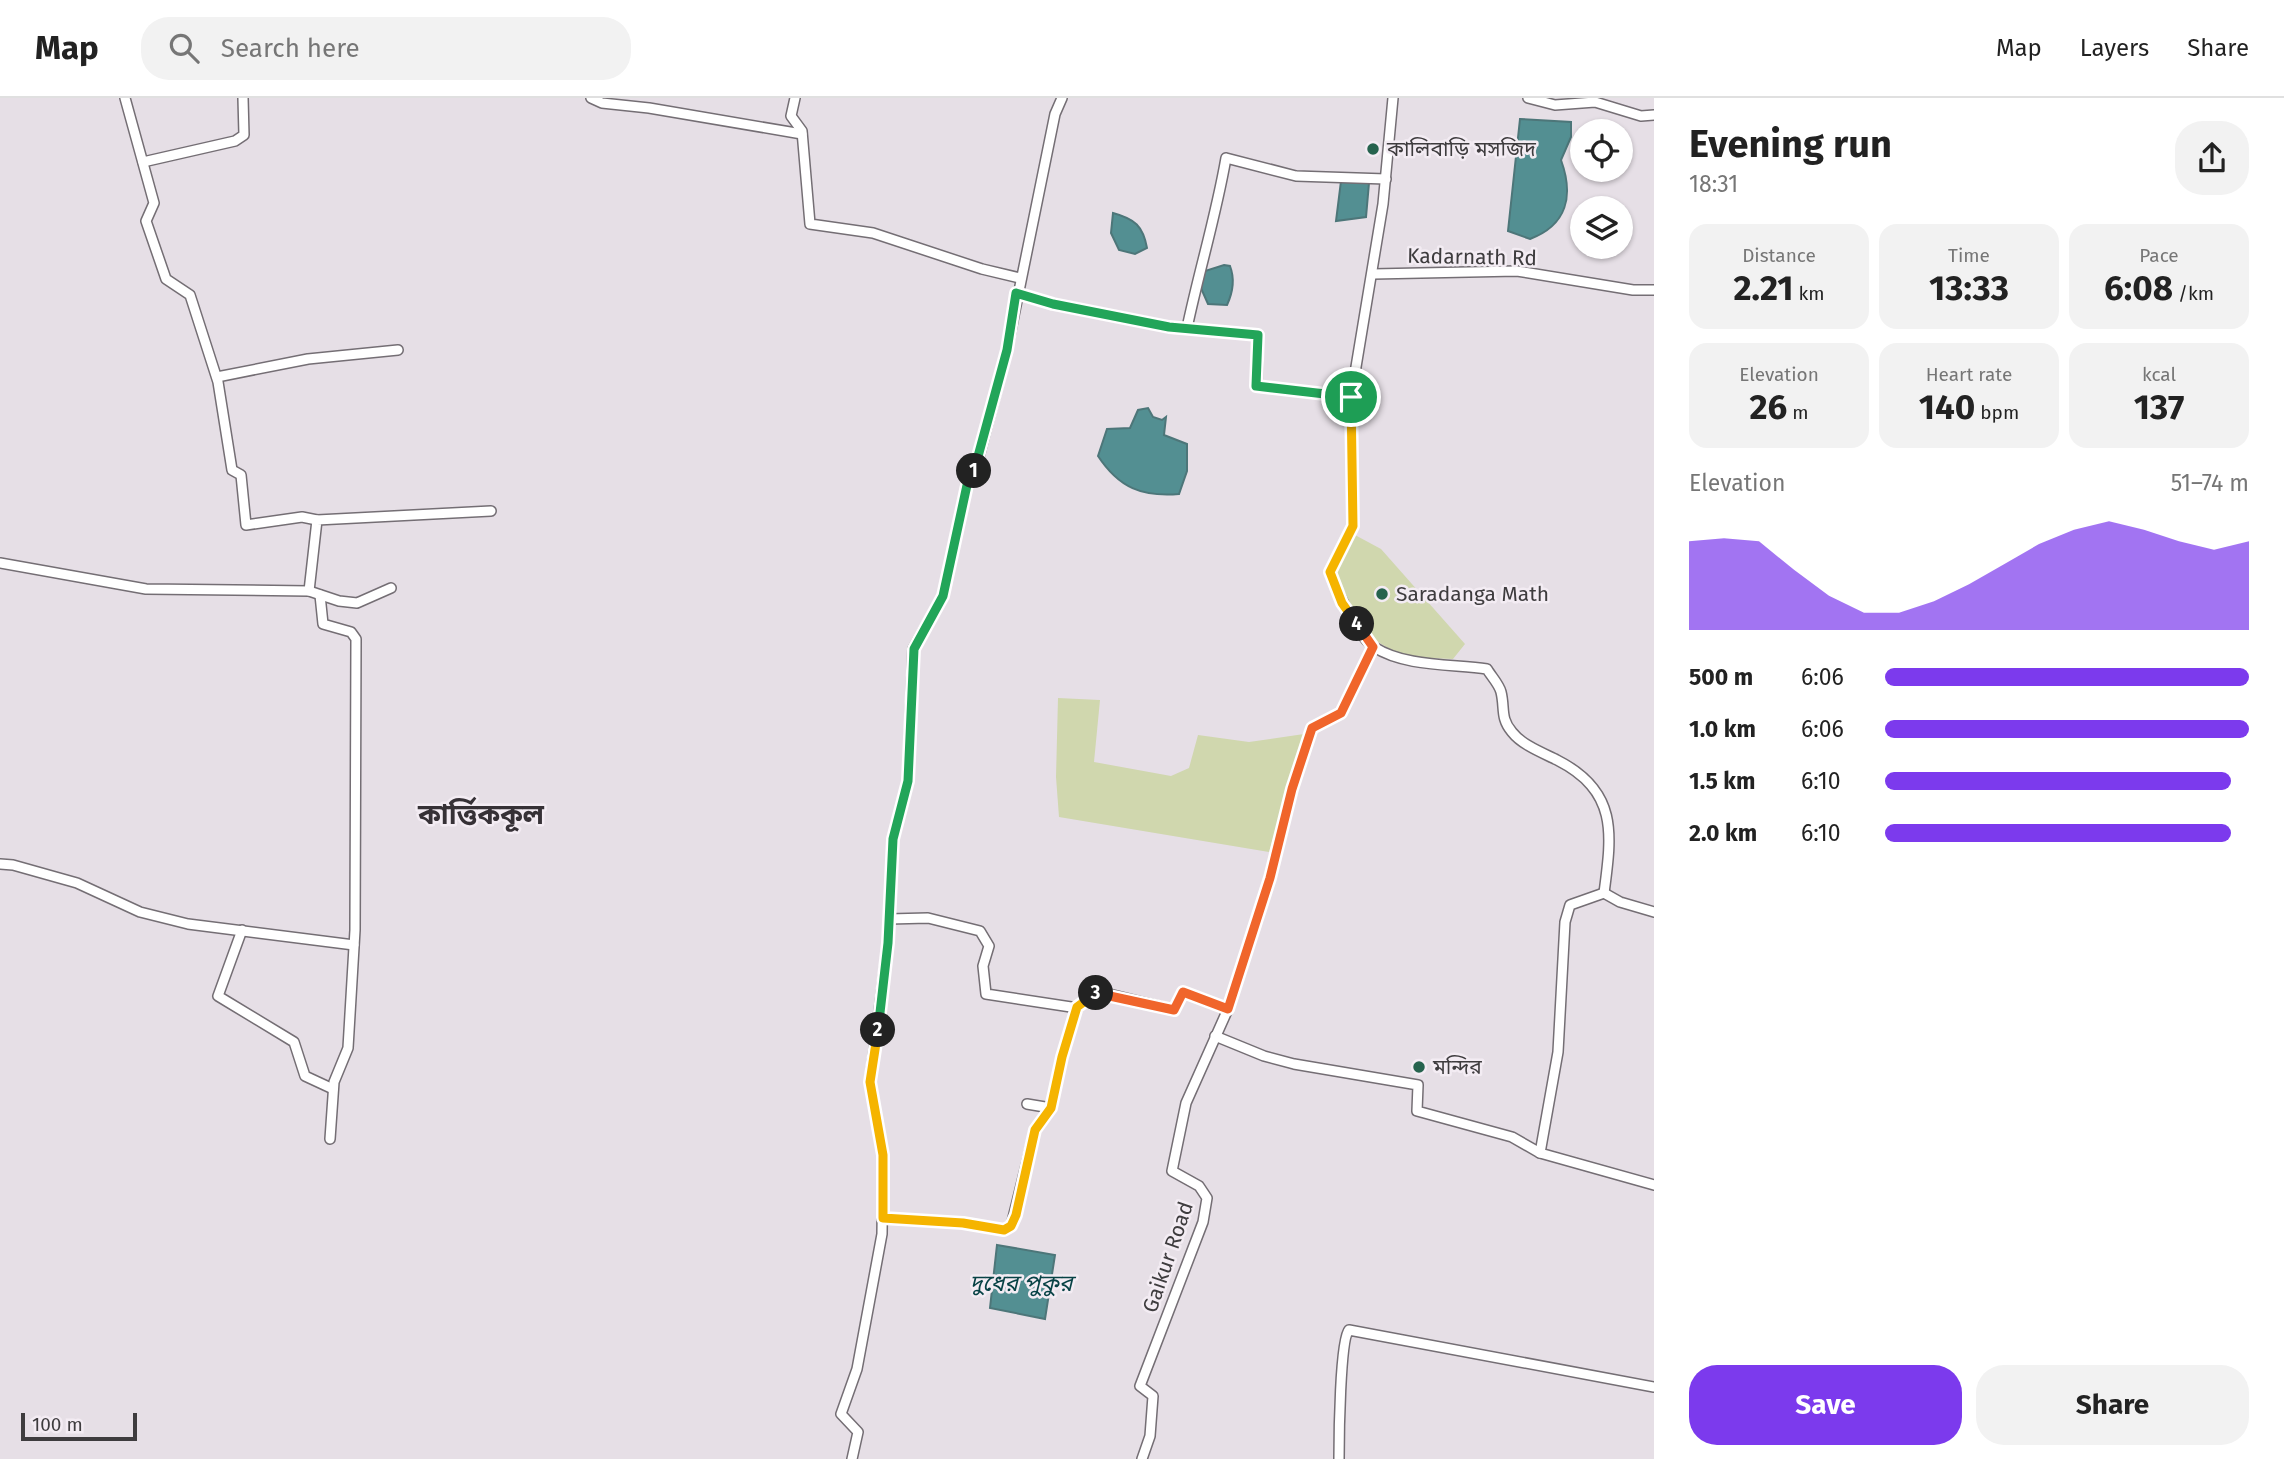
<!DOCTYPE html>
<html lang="en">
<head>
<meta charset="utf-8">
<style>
  :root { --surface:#fff; --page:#f2f2f2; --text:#222; --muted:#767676; --line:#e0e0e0; --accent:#7c3aed }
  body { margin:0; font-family:"Fira Sans","Noto Sans Bengali",sans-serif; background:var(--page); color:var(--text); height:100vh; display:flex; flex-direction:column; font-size:26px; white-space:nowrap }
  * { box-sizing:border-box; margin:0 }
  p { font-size:23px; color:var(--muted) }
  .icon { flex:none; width:38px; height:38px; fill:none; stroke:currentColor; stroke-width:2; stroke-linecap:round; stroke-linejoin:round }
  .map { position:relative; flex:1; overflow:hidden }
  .side { display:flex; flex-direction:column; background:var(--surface); width:630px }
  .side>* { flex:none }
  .controls { position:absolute; left:1570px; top:21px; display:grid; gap:14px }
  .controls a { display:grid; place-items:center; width:63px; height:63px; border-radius:50%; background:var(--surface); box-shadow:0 2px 5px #0004; font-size:35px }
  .scale { position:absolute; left:21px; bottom:18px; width:116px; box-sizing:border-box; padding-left:7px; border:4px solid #3e3c3e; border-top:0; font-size:19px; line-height:24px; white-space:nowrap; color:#3e3c3e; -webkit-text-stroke:5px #f3ecf3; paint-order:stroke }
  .pin { position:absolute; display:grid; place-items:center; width:60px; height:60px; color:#fff; margin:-30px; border:4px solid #fff; border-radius:50%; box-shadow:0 2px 7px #0007 }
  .km { position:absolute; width:35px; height:35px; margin:-18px; border-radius:50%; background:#222; color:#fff; font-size:19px; line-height:35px; text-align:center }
  .round { display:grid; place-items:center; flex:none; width:74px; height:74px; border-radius:28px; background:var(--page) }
  .headline { display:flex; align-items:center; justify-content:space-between; height:119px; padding:0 35px }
  h1 { font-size:38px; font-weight:700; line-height:52px }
  .figures { display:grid; grid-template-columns:repeat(3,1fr); gap:10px; height:119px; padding:7px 35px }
  .figures div { display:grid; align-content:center; border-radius:18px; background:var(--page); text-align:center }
  .figures b { font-size:35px; font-weight:700 }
  .figures small { font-size:19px; font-weight:400 }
  .figures p { font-size:19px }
  .chart { height:196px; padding:14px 35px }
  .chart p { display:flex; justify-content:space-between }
  .chart svg { width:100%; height:126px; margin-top:7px; fill:var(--accent); opacity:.7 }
  .button { display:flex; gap:14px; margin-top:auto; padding:14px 35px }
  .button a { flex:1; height:80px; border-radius:28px; background:var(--accent); color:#fff; font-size:28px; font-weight:700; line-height:80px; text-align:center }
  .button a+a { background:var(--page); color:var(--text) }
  ul { padding:0 35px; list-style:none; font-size:23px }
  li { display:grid; grid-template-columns:112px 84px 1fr; align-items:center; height:52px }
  li i { height:18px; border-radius:9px; background:var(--accent) }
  header { display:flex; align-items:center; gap:42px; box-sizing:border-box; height:98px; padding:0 35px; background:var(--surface); border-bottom:2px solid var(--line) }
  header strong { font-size:33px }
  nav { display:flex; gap:38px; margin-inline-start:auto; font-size:24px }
  .search { width:490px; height:63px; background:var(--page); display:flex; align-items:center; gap:18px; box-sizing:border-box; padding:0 24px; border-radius:28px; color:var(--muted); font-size:26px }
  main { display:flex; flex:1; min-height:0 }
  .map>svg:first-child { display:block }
  .green { fill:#d0d7ae }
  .water { fill:#538f92; stroke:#4d7679; stroke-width:2 }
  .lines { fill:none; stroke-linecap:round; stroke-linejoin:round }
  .street-casing { stroke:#746e74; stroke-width:12 }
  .street { stroke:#fff; stroke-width:9 }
  .split-1-casing { stroke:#fff; stroke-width:14 }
  .split-2-casing { stroke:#fff; stroke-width:14 }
  .split-3-casing { stroke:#fff; stroke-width:14 }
  .split-4-casing { stroke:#fff; stroke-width:14 }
  .split-5-casing { stroke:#fff; stroke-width:14 }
  .split-1 { stroke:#22a559; stroke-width:9 }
  .split-2 { stroke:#22a559; stroke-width:9 }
  .split-3 { stroke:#f5b400; stroke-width:9 }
  .split-4 { stroke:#f0652b; stroke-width:9 }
  .split-5 { stroke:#f5b400; stroke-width:9 }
  .poi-dot { fill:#26634e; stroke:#f3ecf3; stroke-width:2.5 }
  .labels { text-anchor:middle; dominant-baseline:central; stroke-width:5; stroke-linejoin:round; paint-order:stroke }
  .poi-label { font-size:21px; fill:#3e3c3e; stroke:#f3ecf3; text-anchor:start }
  .street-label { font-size:21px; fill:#3e3c3e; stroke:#f3ecf3 }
  .water-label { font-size:23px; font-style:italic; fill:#074245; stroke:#f3ecf3 }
  .district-label { font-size:28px; font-weight:bold; fill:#363136; stroke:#f3ecf3 }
</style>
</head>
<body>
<header>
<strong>Map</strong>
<div class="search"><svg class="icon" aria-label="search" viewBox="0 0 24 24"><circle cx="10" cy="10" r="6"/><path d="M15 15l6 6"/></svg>Search here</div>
<nav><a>Map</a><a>Layers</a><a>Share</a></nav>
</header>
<main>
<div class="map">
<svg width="1654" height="1361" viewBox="0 0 1654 1361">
  <rect width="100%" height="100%" fill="#e6dfe6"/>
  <g class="green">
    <path d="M1355 437 1381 451 1465 546 1453 561C1378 560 1364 542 1336 476Z"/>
    <path d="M1058 600 1100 602 1094 664 1171 678 1189 670 1198 637 1249 644 1304 636 1269 754 1059 719 1056 679Z"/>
  </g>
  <g class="water">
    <path d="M1520 21 1571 24V39L1561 62C1574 98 1567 127 1530 141L1508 133Z"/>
    <path d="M1341 83 1369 85 1366 119 1336 123Z"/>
    <path d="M1113 115C1135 121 1143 128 1147 150L1135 156 1119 152 1111 135Z"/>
    <path d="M1224 167 1230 168C1235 181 1233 194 1227 207L1208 206 1200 188 1205 173Z"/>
    <path d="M1148 310 1153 319 1162 322 1166 319 1164 337 1187 346V373L1179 396C1142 399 1119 390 1098 358L1107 331 1130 330 1138 312Z"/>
    <path d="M997 1147 1055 1157 1045 1221 990 1210Z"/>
  </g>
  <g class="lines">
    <defs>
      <g id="street">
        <path d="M125 0 154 105 146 123 166 181 190 197 218 284 232 372 241 377 246 427 302 419 317 422"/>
        <path d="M591 0 602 5 649 10 802 36"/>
        <path d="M795 0 791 18 802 33 810 126 873 135 982 171 1020 180"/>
        <path d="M1393 0 1383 106 1351 299 1353 428 1330 474C1337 493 1358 539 1374 549 1405 569 1452 566 1487 571 1491 578 1499 586 1501 594 1505 610 1500 620 1512 634 1522 647 1543 655 1557 662 1618 693 1612 735 1604 795"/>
        <path d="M1528 0 1555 7 1595 4 1641 18 1654 17"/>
        <path d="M143 64 235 43 244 37 243 0"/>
        <path d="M1373 176 1517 173 1633 192H1654"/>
        <path d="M1016 195 1053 206 1169 229 1258 237 1257 288 1351 299"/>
        <path d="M1187 230C1199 173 1216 118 1226 60L1296 78 1386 81"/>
        <path d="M217 279 308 261 398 252"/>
        <path d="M0 465 146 491 309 493 339 503 357 505 391 490"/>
        <path d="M309 493 317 422 491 413"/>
        <path d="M320 497 323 526 351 534 356 541 355 832 348 950 334 984 330 1041"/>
        <path d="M0 766 13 767 77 785 140 814 188 826 354 847"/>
        <path d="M1604 795 1570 807 1565 824 1558 954 1540 1055 1654 1087"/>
        <path d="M1604 795 1620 804 1654 814"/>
        <path d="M889 821 928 820 980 833 989 848 983 868 986 896 1071 909"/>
        <path d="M242 832 218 898 294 944 305 978 333 991"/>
        <path d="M1215 938 1264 958 1294 966 1418 987 1417 1013 1512 1039 1540 1055"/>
        <path d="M1027 1006 1051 1010"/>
        <path d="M883 1120 963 1125 1004 1132 1011 1128 1035 1032 1051 1010 1062 959 1077 909 1093 896 1101 894 1174 912 1183 894 1228 911"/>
        <path d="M852 1361 858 1334 841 1316 857 1271 882 1136 883 1057 870 983 888 845 893 741 908 683 913 551 943 498 969 378 976 370 1007 252 1055 16 1062 0"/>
        <path d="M1142 1361 1150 1338 1153 1298 1140 1288 1203 1124 1207 1100 1199 1088 1172 1073 1186 1005 1228 911 1270 780 1292 691 1312 630 1341 615 1373 549"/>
        <path d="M1339 1361C1339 1341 1340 1241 1349 1232L1654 1289"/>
      </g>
    </defs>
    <use href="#street" class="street-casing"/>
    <use href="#street" class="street"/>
  </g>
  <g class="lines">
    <defs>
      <path id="split-1" d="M974 373 1007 252 1016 195 1053 206 1169 229 1258 237 1256 288 1351 299"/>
      <path id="split-2" d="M878 932 888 845 893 741 908 683 914 551 943 498 969 378 974 373"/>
      <path id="split-3" d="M878 932 870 984 883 1057V1120L963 1125 1004 1132 1011 1128 1016 1117 1035 1032 1051 1010 1062 959 1077 909 1096 895"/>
      <path id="split-4" d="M1096 895 1174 912 1183 894 1228 911 1270 780 1292 691 1312 630 1341 615 1373 549 1357 526"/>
      <path id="split-5" d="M1351 299 1353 428 1330 474 1342 505 1357 526"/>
    </defs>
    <use href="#split-1" class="split-1-casing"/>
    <use href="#split-2" class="split-2-casing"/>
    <use href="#split-3" class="split-3-casing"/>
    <use href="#split-4" class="split-4-casing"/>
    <use href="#split-5" class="split-5-casing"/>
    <use href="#split-1" class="split-1"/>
    <use href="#split-2" class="split-2"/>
    <use href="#split-3" class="split-3"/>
    <use href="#split-4" class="split-4"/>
    <use href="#split-5" class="split-5"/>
  </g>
  <g class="poi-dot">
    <circle cx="1373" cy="51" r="7"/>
    <circle cx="1382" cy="496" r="7"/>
    <circle cx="1419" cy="969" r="7"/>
  </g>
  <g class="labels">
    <g class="poi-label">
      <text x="1387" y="51">কালিবাড়ি মসজিদ</text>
      <text x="1396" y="496">Saradanga Math</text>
      <text x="1433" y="969">মন্দির</text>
    </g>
    <g class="street-label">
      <text transform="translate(1472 159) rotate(1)">Kadarnath Rd</text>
      <text transform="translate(1168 1159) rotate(-71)">Gaikur Road</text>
    </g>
    <g class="water-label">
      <text x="1021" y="1185">দুধের পুকুর</text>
    </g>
    <g class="district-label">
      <text x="481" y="716">কার্ত্তিককূল</text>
    </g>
  </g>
</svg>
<div class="controls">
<a><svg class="icon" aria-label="locate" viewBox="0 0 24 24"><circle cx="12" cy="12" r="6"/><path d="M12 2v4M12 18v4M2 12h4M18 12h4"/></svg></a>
<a><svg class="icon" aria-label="layers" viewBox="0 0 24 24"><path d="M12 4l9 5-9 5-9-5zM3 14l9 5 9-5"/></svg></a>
</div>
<div class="scale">100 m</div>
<div class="pin" style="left:1351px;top:299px;background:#1e9e55"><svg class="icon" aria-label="arrive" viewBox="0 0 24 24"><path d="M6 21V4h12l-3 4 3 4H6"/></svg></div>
<b class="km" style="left:974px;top:373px">1</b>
<b class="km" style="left:878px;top:932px">2</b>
<b class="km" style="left:1096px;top:895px">3</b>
<b class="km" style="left:1357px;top:526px">4</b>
</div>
<section class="side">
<div class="headline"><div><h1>Evening run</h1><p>18:31</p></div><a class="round"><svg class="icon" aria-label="share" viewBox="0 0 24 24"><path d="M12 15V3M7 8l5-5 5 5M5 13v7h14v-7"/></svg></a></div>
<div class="figures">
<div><p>Distance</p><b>2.21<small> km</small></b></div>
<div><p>Time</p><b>13:33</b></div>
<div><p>Pace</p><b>6:08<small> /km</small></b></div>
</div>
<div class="figures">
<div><p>Elevation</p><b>26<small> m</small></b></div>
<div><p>Heart rate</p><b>140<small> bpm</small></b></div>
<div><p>kcal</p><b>137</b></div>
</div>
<div class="chart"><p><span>Elevation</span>51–74 m</p>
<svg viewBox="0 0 160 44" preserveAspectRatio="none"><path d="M0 44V13L10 12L20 13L30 23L40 32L50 38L60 38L70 34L80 28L90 21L100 14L110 9L120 6L130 9L140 13L150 16L160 13V44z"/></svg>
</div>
<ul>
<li><b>500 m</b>6:06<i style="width:100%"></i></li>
<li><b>1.0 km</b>6:06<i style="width:100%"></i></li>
<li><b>1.5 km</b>6:10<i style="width:95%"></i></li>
<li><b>2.0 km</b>6:10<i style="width:95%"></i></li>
</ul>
<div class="button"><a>Save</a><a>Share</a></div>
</section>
</main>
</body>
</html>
